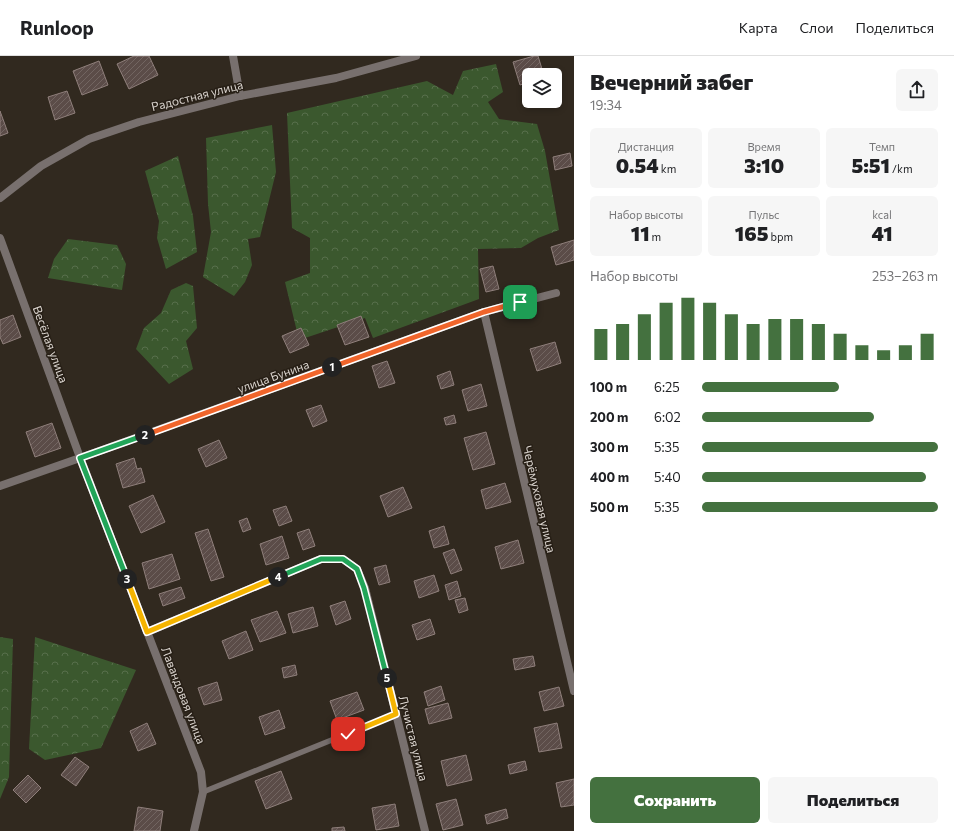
<!DOCTYPE html>
<html lang="ru">
<head>
<meta charset="utf-8">
<style>
  :root { --surface:#fff; --page:#f6f6f6; --text:#202124; --muted:#757577; --line:#e0e0e0; --accent:#44713f }
  body { margin:0; font-family:Commissioner,sans-serif; background:var(--page); color:var(--text); height:100vh; display:flex; flex-direction:column; font-size:15px; white-space:nowrap }
  * { box-sizing:border-box; margin:0 }
  p { font-size:13px; color:var(--muted) }
  .icon { flex:none; width:22px; height:22px; fill:none; stroke:currentColor; stroke-width:2; stroke-linecap:round; stroke-linejoin:round }
  .map { position:relative; flex:1; overflow:hidden }
  .panel { display:flex; flex-direction:column; background:var(--surface); width:380px }
  .panel>* { flex:none }
  .tools { position:absolute; left:522px; top:12px; display:grid; gap:8px }
  .tools a { display:grid; place-items:center; width:40px; height:40px; border-radius:6px; background:var(--surface); box-shadow:0 2px 6px #0003; font-size:20px }
  .pin { position:absolute; display:grid; place-items:center; width:34px; height:34px; color:#fff; margin:-17px; border-radius:8px; box-shadow:0 2px 6px #0006 }
  .km { position:absolute; width:20px; height:20px; margin:-10px; border-radius:50%; background:#222; color:#fff; font-size:11px; line-height:20px; text-align:center }
  .round { display:grid; place-items:center; flex:none; width:42px; height:42px; border-radius:6px; background:var(--page) }
  .head { display:flex; align-items:center; justify-content:space-between; height:68px; padding:0 16px }
  h1 { font-size:22px; font-weight:800; line-height:30px }
  .stats { display:grid; grid-template-columns:repeat(3,1fr); gap:6px; height:68px; padding:4px 16px }
  .stats div { display:grid; align-content:center; border-radius:6px; background:var(--page); text-align:center }
  .stats b { font-size:20px; font-weight:800 }
  .stats small { font-size:11px; font-weight:400 }
  .stats p { font-size:11px }
  .chart { height:112px; padding:8px 16px }
  .chart p { display:flex; justify-content:space-between }
  .chart svg { width:100%; height:72px; margin-top:4px; stroke:var(--accent); stroke-width:6 }
  .action { display:flex; gap:8px; margin-top:auto; padding:8px 16px }
  .action a { flex:1; height:46px; border-radius:6px; background:var(--accent); color:#fff; font-size:16px; font-weight:800; line-height:46px; text-align:center }
  .action a+a { background:var(--page); color:var(--text) }
  ul { padding:0 16px; list-style:none; font-size:13px }
  li { display:grid; grid-template-columns:64px 48px 1fr; align-items:center; height:30px }
  li i { height:10px; border-radius:5px; background:var(--accent) }
  header { display:flex; align-items:center; gap:24px; box-sizing:border-box; height:56px; padding:0 20px; background:var(--surface); border-bottom:1px solid var(--line) }
  header strong { font-size:19px }
  nav { display:flex; gap:22px; margin-inline-start:auto; font-size:14px }
  main { display:flex; flex:1; min-height:0 }
  .map>svg:first-child { display:block }
  .forest { fill:url(#forest-crowns) }
  .building { fill:url(#building-hatch); stroke:#8f7f7b }
  .lines { fill:none; stroke-linecap:round; stroke-linejoin:round }
  .lane { stroke:#78706e; stroke-width:5.5 }
  .street { stroke:#78706e; stroke-width:8 }
  .split-1-casing { stroke:#fff; stroke-width:8 }
  .split-2-casing { stroke:#fff; stroke-width:8 }
  .split-3-casing { stroke:#fff; stroke-width:8 }
  .split-4-casing { stroke:#fff; stroke-width:8 }
  .split-5-casing { stroke:#fff; stroke-width:8 }
  .split-6-casing { stroke:#fff; stroke-width:8 }
  .split-1 { stroke:#f0652b; stroke-width:5 }
  .split-2 { stroke:#f0652b; stroke-width:5 }
  .split-3 { stroke:#22a559; stroke-width:5 }
  .split-4 { stroke:#f5b400; stroke-width:5 }
  .split-5 { stroke:#22a559; stroke-width:5 }
  .split-6 { stroke:#f5b400; stroke-width:5 }
  .labels { text-anchor:middle; dominant-baseline:central; stroke-width:3; stroke-linejoin:round; paint-order:stroke }
  .street-label { font-size:12px; fill:#d9d3cd; stroke:#271f16 }
</style>
</head>
<body>
<header>
<strong>Runloop</strong>
<nav><a>Карта</a><a>Слои</a><a>Поделиться</a></nav>
</header>
<main>
<div class="map">
<svg width="574" height="775" viewBox="0 0 574 775">
  <defs>
    <pattern id="forest-crowns" width="20" height="18" patternUnits="userSpaceOnUse"><rect width="20" height="18" fill="#3b582e"/><path d="M2 6a3 3 0 1 1 6 0M12 15a3 3 0 1 1 6 0" fill="none" stroke="#576f4b"/></pattern>
    <pattern id="building-hatch" width="6" height="6" patternUnits="userSpaceOnUse"><rect width="6" height="6" fill="#5b4c48"/><path d="M-1 1l2-2M0 6l6-6M5 7l2-2" fill="none" stroke="#726561"/></pattern>
  </defs>
  <rect width="100%" height="100%" fill="#31291f"/>
  <g class="forest">
    <path d="M496 8 503 36 488 46 499 63 537 68 545 95 559 174 538 182 521 192 478 193 479 243 373 282 365 262 299 284 285 226 310 217V182L292 172 287 57 427 25 453 39 463 15Z"/>
    <path d="M272 69 276 116 260 181 248 183 252 209 245 226 234 240 203 221 211 176 208 148 206 82Z"/>
    <path d="M178 100 193 160 197 196 166 213 157 182 159 165 145 115Z"/>
    <path d="M68 183 117 189 126 208 122 234 48 222 54 203Z"/>
    <path d="M186 227 193 230 197 272 186 285 193 313 169 328 136 293 144 272 161 257 171 234Z"/>
    <path d="M0 581 13 583 9 721 0 743Z"/>
    <path d="M35 581 136 614 101 692 45 704 29 693Z"/>
  </g>
  <g class="building">
    <path d="M134 0H149L158 19 129 33 117 8Z"/>
    <path d="M534 0H538L542 13 535 15 536 19H529V26L520 29 513 6Z"/>
    <path d="M99 5 108 29 82 39 73 15Z"/>
    <path d="M67 35 75 57 55 64 48 41Z"/>
    <path d="M0 55 8 77 0 80Z"/>
    <path d="M570 97 572 110 555 114 553 101Z"/>
    <path d="M574 184V204L556 209 551 191Z"/>
    <path d="M493 210 499 233 486 236 480 213Z"/>
    <path d="M13 259 21 281 3 288 0 281V264Z"/>
    <path d="M361 260 369 281 345 289 337 269Z"/>
    <path d="M301 272 309 289 290 297 282 280Z"/>
    <path d="M555 286 561 307 537 315 530 293Z"/>
    <path d="M387 305 395 327 379 332 372 310Z"/>
    <path d="M450 315 454 329 441 333 437 320Z"/>
    <path d="M481 328 487 350 468 355 462 334Z"/>
    <path d="M321 349 327 365 313 371 306 354Z"/>
    <path d="M454 359 456 367 446 369 444 362Z"/>
    <path d="M52 367 61 392 35 401 26 376Z"/>
    <path d="M486 376 495 408 473 414 464 382Z"/>
    <path d="M219 384 227 402 206 411 198 393Z"/>
    <path d="M134 402 137 413 141 412 145 426 123 432 116 408Z"/>
    <path d="M505 427 511 446 486 453 481 434Z"/>
    <path d="M403 431 412 452 388 461 380 440Z"/>
    <path d="M153 439 165 466 141 477 129 450Z"/>
    <path d="M286 450 292 465 279 470 273 454Z"/>
    <path d="M247 462 251 473 243 476 239 465Z"/>
    <path d="M444 470 449 488 434 492 429 475Z"/>
    <path d="M208 473 224 521 211 525 195 477Z"/>
    <path d="M309 473 315 490 303 494 297 477Z"/>
    <path d="M282 480 289 502 266 509 260 488Z"/>
    <path d="M518 484 524 507 501 513 495 491Z"/>
    <path d="M454 493 462 514 451 518 443 497Z"/>
    <path d="M172 498 180 523 149 533 142 507Z"/>
    <path d="M386 509 390 526 379 529 374 512Z"/>
    <path d="M434 519 439 535 419 542 414 525Z"/>
    <path d="M457 525 461 540 449 544 445 529Z"/>
    <path d="M181 531 185 542 163 550 159 538Z"/>
    <path d="M465 542 468 554 459 557 455 544Z"/>
    <path d="M345 545 351 563 336 569 330 550Z"/>
    <path d="M313 551 318 570 293 577 288 558Z"/>
    <path d="M277 555 286 577 260 586 251 564Z"/>
    <path d="M430 563 435 578 417 584 412 569Z"/>
    <path d="M246 575 253 594 229 603 222 585Z"/>
    <path d="M533 600 535 610 515 614 513 603Z"/>
    <path d="M295 609 297 619 284 622 282 612Z"/>
    <path d="M217 626 222 644 204 649 198 632Z"/>
    <path d="M441 630 445 644 428 650 424 636Z"/>
    <path d="M559 631 564 650 544 655 539 636Z"/>
    <path d="M357 636 364 654 337 664 330 645Z"/>
    <path d="M448 647 452 662 429 668 425 653Z"/>
    <path d="M279 654 285 672 265 679 259 661Z"/>
    <path d="M147 667 156 688 138 695 130 675Z"/>
    <path d="M557 667 562 692 539 696 534 672Z"/>
    <path d="M466 699 472 724 447 730 441 705Z"/>
    <path d="M75 701 89 711 76 730 61 719Z"/>
    <path d="M525 705 527 714 510 718 508 709Z"/>
    <path d="M281 715 292 743 266 753 255 725Z"/>
    <path d="M28 719 41 732 26 747 13 734Z"/>
    <path d="M574 723V749L561 751 556 727Z"/>
    <path d="M456 743 463 769 443 774 436 748Z"/>
    <path d="M395 748 399 770 376 774 372 752Z"/>
    <path d="M138 751 163 755 160 775H134Z"/>
    <path d="M506 753 508 762 487 768 485 759Z"/>
    <path d="M344 771 345 775H332V772Z"/>
  </g>
  <g class="lines">
    <path class="lane" d="M203 736 396 658"/>
    <g class="street">
      <path d="M233 0 240 40"/>
      <path d="M0 142 41 110 89 83 139 66 240 40 336 22 416 0"/>
      <path d="M0 182 78 396 201 716 203 736 194 775"/>
      <path d="M484 256 574 635"/>
      <path d="M0 430 80 402 484 256 556 237"/>
      <path d="M147 576 321 503H343L357 513 365 532 425 775"/>
    </g>
  </g>
  <g class="lines">
    <defs>
      <path id="split-1" d="M332 311 484 256 520 246"/>
      <path id="split-2" d="M145 379 332 311"/>
      <path id="split-3" d="M127 523 80 402 145 379"/>
      <path id="split-4" d="M127 523 147 576 278 521"/>
      <path id="split-5" d="M278 521 321 503H343L357 513 364 532 387 622"/>
      <path id="split-6" d="M348 678 396 658 387 622"/>
    </defs>
    <use href="#split-1" class="split-1-casing"/>
    <use href="#split-2" class="split-2-casing"/>
    <use href="#split-3" class="split-3-casing"/>
    <use href="#split-4" class="split-4-casing"/>
    <use href="#split-5" class="split-5-casing"/>
    <use href="#split-6" class="split-6-casing"/>
    <use href="#split-1" class="split-1"/>
    <use href="#split-2" class="split-2"/>
    <use href="#split-3" class="split-3"/>
    <use href="#split-4" class="split-4"/>
    <use href="#split-5" class="split-5"/>
    <use href="#split-6" class="split-6"/>
  </g>
  <g class="labels">
    <g class="street-label">
      <text transform="translate(197 39) rotate(-14)">Радостная улица</text>
      <text transform="translate(51 288) rotate(70)">Весёлая улица</text>
      <text transform="translate(273 320) rotate(-20)">улица Бунина</text>
      <text transform="translate(540 443) rotate(77)">Черёмуховая улица</text>
      <text transform="translate(184 639) rotate(69)">Лавандовая улица</text>
      <text transform="translate(414 682) rotate(76)">Лучистая улица</text>
    </g>
  </g>
</svg>
<div class="tools">
<a><svg class="icon" aria-label="layers" viewBox="0 0 24 24"><path d="M12 4l9 5-9 5-9-5zM3 14l9 5 9-5"/></svg></a>
</div>
<div class="pin" style="left:520px;top:246px;background:#1e9e55"><svg class="icon" aria-label="arrive" viewBox="0 0 24 24"><path d="M6 21V4h12l-3 4 3 4H6"/></svg></div>
<div class="pin" style="left:348px;top:678px;background:#d93025"><svg class="icon" aria-label="check" viewBox="0 0 24 24"><path d="M5 12l5 5 9-10"/></svg></div>
<b class="km" style="left:332px;top:311px">1</b>
<b class="km" style="left:145px;top:379px">2</b>
<b class="km" style="left:127px;top:523px">3</b>
<b class="km" style="left:278px;top:521px">4</b>
<b class="km" style="left:387px;top:622px">5</b>
</div>
<section class="panel">
<div class="head"><div><h1>Вечерний забег</h1><p>19:34</p></div><a class="round"><svg class="icon" aria-label="share" viewBox="0 0 24 24"><path d="M12 15V3M7 8l5-5 5 5M5 13v7h14v-7"/></svg></a></div>
<div class="stats">
<div><p>Дистанция</p><b>0.54<small> km</small></b></div>
<div><p>Время</p><b>3:10</b></div>
<div><p>Темп</p><b>5:51<small> /km</small></b></div>
</div>
<div class="stats">
<div><p>Набор высоты</p><b>11<small> m</small></b></div>
<div><p>Пульс</p><b>165<small> bpm</small></b></div>
<div><p>kcal</p><b>41</b></div>
</div>
<div class="chart"><p><span>Набор высоты</span>253–263 m</p>
<svg viewBox="0 0 160 44" preserveAspectRatio="none"><path d="M5 44V25M15 44V22M25 44V16M35 44V9M45 44V6M55 44V9M65 44V16M75 44V22M85 44V19M95 44V19M105 44V22M115 44V28M125 44V35M135 44V38M145 44V35M155 44V28"/></svg>
</div>
<ul>
<li><b>100 m</b>6:25<i style="width:58%"></i></li>
<li><b>200 m</b>6:02<i style="width:73%"></i></li>
<li><b>300 m</b>5:35<i style="width:100%"></i></li>
<li><b>400 m</b>5:40<i style="width:95%"></i></li>
<li><b>500 m</b>5:35<i style="width:100%"></i></li>
</ul>
<div class="action"><a>Сохранить</a><a>Поделиться</a></div>
</section>
</main>
</body>
</html>
